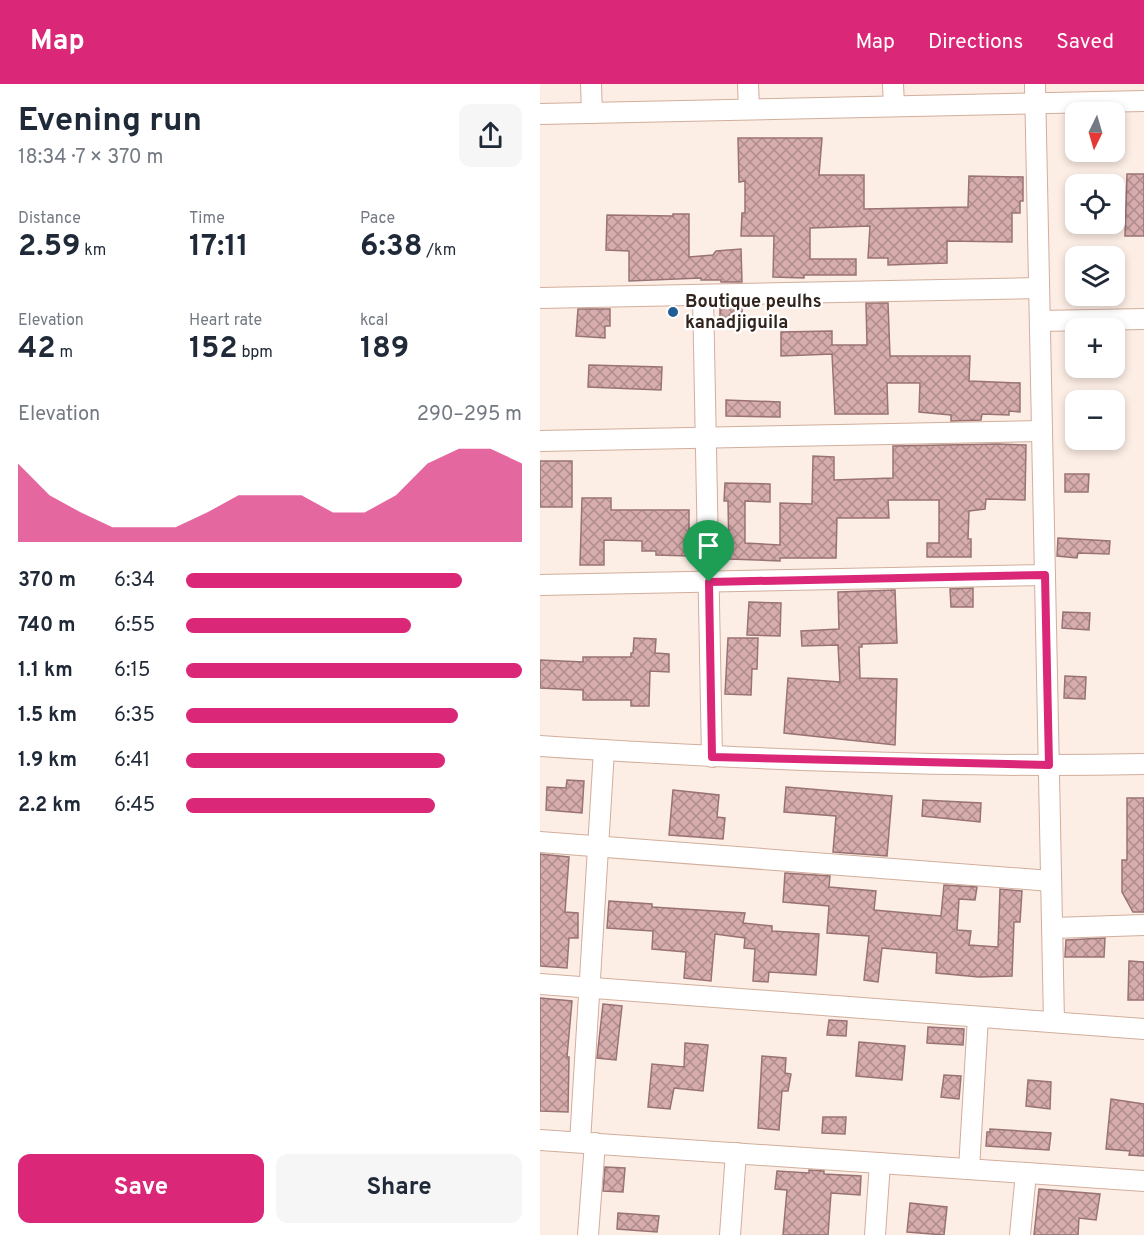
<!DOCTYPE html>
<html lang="en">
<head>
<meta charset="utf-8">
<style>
  :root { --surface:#fff; --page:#f6f6f7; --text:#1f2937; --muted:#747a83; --accent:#db2777 }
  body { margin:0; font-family:Overpass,sans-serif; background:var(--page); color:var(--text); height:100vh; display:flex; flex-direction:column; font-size:22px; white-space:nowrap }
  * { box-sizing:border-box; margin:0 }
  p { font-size:20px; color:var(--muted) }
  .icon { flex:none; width:33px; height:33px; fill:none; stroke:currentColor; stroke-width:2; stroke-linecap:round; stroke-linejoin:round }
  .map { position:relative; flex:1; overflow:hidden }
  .sheet { display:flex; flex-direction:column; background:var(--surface); width:540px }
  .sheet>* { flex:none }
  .needle { width:39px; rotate:185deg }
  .fabs { position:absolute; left:525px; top:18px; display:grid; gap:12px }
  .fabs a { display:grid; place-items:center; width:60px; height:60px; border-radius:12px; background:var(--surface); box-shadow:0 3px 9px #0003; font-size:30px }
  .pin { position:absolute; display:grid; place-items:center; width:51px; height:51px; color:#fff; margin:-62px -26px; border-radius:50% 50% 50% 0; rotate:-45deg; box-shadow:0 0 6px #0007 }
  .pin .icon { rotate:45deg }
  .round { display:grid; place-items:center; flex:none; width:63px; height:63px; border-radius:12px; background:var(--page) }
  .summary { display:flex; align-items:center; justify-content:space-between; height:102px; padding:0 18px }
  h1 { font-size:33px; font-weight:700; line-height:45px }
  .metrics { display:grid; grid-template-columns:repeat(3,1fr); gap:9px; height:102px; padding:6px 18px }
  .metrics div { display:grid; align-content:center }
  .metrics b { font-size:30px; font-weight:700 }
  .metrics small { font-size:16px; font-weight:400 }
  .metrics p { font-size:16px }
  .chart { height:168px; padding:12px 18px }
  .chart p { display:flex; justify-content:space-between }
  .chart svg { width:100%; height:108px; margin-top:6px; fill:var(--accent); opacity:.7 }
  .action { display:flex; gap:12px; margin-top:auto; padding:12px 18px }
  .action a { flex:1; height:69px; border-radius:12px; background:var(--accent); color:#fff; font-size:24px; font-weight:700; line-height:69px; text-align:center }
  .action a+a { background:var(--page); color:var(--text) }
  ul { padding:0 18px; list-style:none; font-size:20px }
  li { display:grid; grid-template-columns:96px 72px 1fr; align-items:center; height:45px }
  li i { height:15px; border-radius:8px; background:var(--accent) }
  header { display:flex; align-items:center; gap:36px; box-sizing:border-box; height:84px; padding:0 30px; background:var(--accent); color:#fff }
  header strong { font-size:28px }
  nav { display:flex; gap:33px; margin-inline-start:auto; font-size:21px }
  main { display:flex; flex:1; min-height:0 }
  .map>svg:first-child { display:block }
  .building { fill:url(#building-cross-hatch); stroke:#997374; stroke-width:1.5 }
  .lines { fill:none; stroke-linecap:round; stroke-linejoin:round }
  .street-casing { stroke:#d2ae9c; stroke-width:22 }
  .street { stroke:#fff; stroke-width:20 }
  .route-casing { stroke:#fff; stroke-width:12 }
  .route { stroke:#db2777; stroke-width:8 }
  .poi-dot { fill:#215e95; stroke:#fff; stroke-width:2 }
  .labels { text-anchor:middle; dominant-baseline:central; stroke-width:4.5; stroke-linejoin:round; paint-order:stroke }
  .poi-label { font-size:18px; font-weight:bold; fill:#32241d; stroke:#fff; text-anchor:start }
</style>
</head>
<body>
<header>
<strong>Map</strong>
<nav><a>Map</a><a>Directions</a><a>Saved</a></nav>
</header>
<main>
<section class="sheet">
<div class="summary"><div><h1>Evening run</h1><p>18:34 · 7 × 370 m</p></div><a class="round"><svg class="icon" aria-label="share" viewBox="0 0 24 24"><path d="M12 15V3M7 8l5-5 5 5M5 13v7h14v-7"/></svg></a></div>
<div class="metrics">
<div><p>Distance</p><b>2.59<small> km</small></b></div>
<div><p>Time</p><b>17:11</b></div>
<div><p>Pace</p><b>6:38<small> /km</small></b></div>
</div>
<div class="metrics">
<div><p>Elevation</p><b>42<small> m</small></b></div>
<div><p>Heart rate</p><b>152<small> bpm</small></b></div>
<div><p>kcal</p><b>189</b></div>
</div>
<div class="chart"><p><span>Elevation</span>290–295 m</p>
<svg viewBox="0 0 160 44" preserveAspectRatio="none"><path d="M0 44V12L10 25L20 32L30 38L40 38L50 38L60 32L70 25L80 25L90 25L100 32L110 32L120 25L130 12L140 6L150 6L160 12V44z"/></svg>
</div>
<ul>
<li><b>370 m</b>6:34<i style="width:82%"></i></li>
<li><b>740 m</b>6:55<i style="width:67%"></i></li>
<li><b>1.1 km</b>6:15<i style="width:100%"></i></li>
<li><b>1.5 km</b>6:35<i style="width:81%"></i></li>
<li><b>1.9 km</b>6:41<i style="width:77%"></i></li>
<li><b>2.2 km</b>6:45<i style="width:74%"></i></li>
</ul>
<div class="action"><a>Save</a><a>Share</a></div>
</section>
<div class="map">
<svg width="604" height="1151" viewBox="0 0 604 1151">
  <defs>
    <pattern id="building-cross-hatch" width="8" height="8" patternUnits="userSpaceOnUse" patternTransform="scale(1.5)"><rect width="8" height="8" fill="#d7acad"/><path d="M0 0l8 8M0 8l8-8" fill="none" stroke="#af8c8c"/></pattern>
  </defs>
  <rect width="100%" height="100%" fill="#fcede5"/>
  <g class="building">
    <path d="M198 54H282L279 91H324V125L428 123 429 92 483 93V117H480V129H472V158L407 157V179L348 181V174H328L330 142 270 144V175H316V191H264V194L233 193 234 152H201L202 129H205V97L199 98Z"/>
    <path d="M587 90H604V152H585Z"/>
    <path d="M133 130H149V173L173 171 176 167 201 165 202 198H181V196H161V194L89 197V167L66 166 67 131 133 132Z"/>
    <path d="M326 219H348L350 272H430L429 297 480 299V328L469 327V331L442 330 441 336 411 337V331L379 328 380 299H347L348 330H295L292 270 241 272V248L292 247V262V261H327Z"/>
    <rect x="180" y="222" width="22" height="17"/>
    <path d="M38 225H70V242H65V254L36 252Z"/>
    <path d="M49 281 122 283 121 306 48 303Z"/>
    <path d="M186 316 240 318V333L186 332Z"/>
    <path d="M458 360 486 361 485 416 446 415 445 425 429 427 428 455H431V473H387V459H399V416H348L349 434H297L296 474H240V477L189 475 188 417H184L185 399 230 400V418L205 417V459L240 461V419L272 420 273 372 294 373V396L353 394V362Z"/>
    <rect x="0" y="377" width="32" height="46"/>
    <path d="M525 390H549L548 408H525Z"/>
    <path d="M42 414H71V426H149V472L116 471V467H102V457L64 456V481H40Z"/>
    <path d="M518 454 570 457 569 470 538 469 537 474 517 472Z"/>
    <path d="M433 504V523H411L410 505Z"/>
    <path d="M355 506 357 559 322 560V563H319L320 594 357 595 355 661 244 649 248 594 300 598 298 561 262 562 261 547 299 545 298 508Z"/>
    <path d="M209 518 241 519 240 552 207 551Z"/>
    <path d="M523 528 550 529 549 546 522 544Z"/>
    <path d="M94 554 116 555 115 569 129 570V588L110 587 109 622H91V616H43V606L0 604V576L43 578V573H91V569H93Z"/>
    <path d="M188 554H218L217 585H212L211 611 185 610Z"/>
    <path d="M525 592 546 593 545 615 524 614Z"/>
    <path d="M27 696 44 697 42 729 6 726 7 703 26 704Z"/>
    <path d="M246 703 352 712 347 772 293 768 296 732 244 728Z"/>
    <path d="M133 706 179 711 177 733 185 734 183 755 129 751Z"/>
    <path d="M587 714H604V828H593L582 808V776H587Z"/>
    <path d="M383 716 441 719 440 738 382 732Z"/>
    <path d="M0 770 29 773 25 828 38 829V854H29L27 884 0 882Z"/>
    <path d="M245 789 290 792 289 803 336 807 334 826 401 832 404 801 437 803 435 816 419 815 417 846 431 847 429 861 458 863 460 805 482 807 480 838H474L472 892 439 893 396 889 397 869 342 864 338 898 324 896 329 852 287 849 289 822 243 818Z"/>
    <path d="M69 817 112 820V823L205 829 203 839 232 842V847L279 850 276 891 229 888 228 898 213 897 215 865 204 864 205 854 175 850 171 897 144 894 146 868 112 865 113 847 67 844Z"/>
    <path d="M565 854 564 873H525L526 856Z"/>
    <path d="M589 877 604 878V916H588Z"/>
    <path d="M0 914 32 917 27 973H29L28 1028 0 1027Z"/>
    <path d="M63 920 82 922 76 976 57 974Z"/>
    <path d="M289 936 307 937 306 952 287 951Z"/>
    <path d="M388 943 424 945 423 961 387 959Z"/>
    <path d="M319 958 365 962 362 996 316 992Z"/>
    <path d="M145 959 168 961 163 1007 134 1004 130 1025 108 1023 112 980 144 983Z"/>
    <path d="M222 972 246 974 245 989 251 990 248 1007H242L239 1046 218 1044Z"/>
    <path d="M404 991 421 992 419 1015 401 1013Z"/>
    <path d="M488 996 511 998 510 1025 486 1022Z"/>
    <path d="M571 1015 604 1020V1072L589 1071 590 1067 566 1065Z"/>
    <path d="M283 1033H306L305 1050 282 1049Z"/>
    <path d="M450 1045 511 1049 509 1066 446 1062 447 1048H450Z"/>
    <path d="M65 1083 85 1084 83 1108 63 1107Z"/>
    <path d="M269 1086 284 1087V1090L321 1092 320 1111 291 1109 288 1151H243L247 1106 235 1105 237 1087 269 1089Z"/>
    <path d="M499 1105 560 1110 556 1136 539 1134 538 1151H494Z"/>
    <path d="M370 1119 407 1123 404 1151 367 1148Z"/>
    <path d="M78 1129 119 1132 117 1148 77 1145Z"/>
  </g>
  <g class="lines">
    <defs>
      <g id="street">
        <path d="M51 0 52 29"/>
        <path d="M208 0 209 25"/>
        <path d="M353 0 354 22"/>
        <path d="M495 0 514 938"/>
        <path d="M0 30 604 17"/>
        <path d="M163 211 172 673"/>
        <path d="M0 214 499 204"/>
        <path d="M500 237 604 235"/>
        <path d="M0 357 502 347"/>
        <path d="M0 501 505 491"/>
        <path d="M0 662C201 675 403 684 604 680"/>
        <path d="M0 758 511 797"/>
        <path d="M513 844 604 841"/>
        <path d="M0 900 604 945"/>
        <path d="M0 1056 604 1097"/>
        <path d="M40 1058 64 666"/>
        <path d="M429 1085 438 933"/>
        <path d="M48 1151 55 1059"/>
        <path d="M190 1151 196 1069"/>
        <path d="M335 1151 340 1079"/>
        <path d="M480 1151 486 1089"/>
      </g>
    </defs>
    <use href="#street" class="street-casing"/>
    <use href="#street" class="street"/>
  </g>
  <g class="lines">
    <defs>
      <path id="route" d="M505 491 509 681 172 673 169 498Z"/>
    </defs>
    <use href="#route" class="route-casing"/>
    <use href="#route" class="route"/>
  </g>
  <circle class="poi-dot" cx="133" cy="228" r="6"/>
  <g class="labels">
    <g class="poi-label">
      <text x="145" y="218">Boutique peulhs<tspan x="145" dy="21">kanadjiguila</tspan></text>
    </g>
  </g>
</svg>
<div class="fabs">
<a><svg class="needle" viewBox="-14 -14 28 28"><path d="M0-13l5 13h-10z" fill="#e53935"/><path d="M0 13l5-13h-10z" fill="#747a83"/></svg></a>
<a><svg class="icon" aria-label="locate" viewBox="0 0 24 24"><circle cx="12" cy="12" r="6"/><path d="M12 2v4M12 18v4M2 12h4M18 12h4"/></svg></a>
<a><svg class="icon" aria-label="layers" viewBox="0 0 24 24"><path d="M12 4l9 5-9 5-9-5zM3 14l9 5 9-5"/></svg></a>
<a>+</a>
<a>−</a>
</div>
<div class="pin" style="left:169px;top:498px;background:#1e9e55"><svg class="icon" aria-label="arrive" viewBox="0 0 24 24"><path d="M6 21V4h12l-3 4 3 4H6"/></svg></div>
</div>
</main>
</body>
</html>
